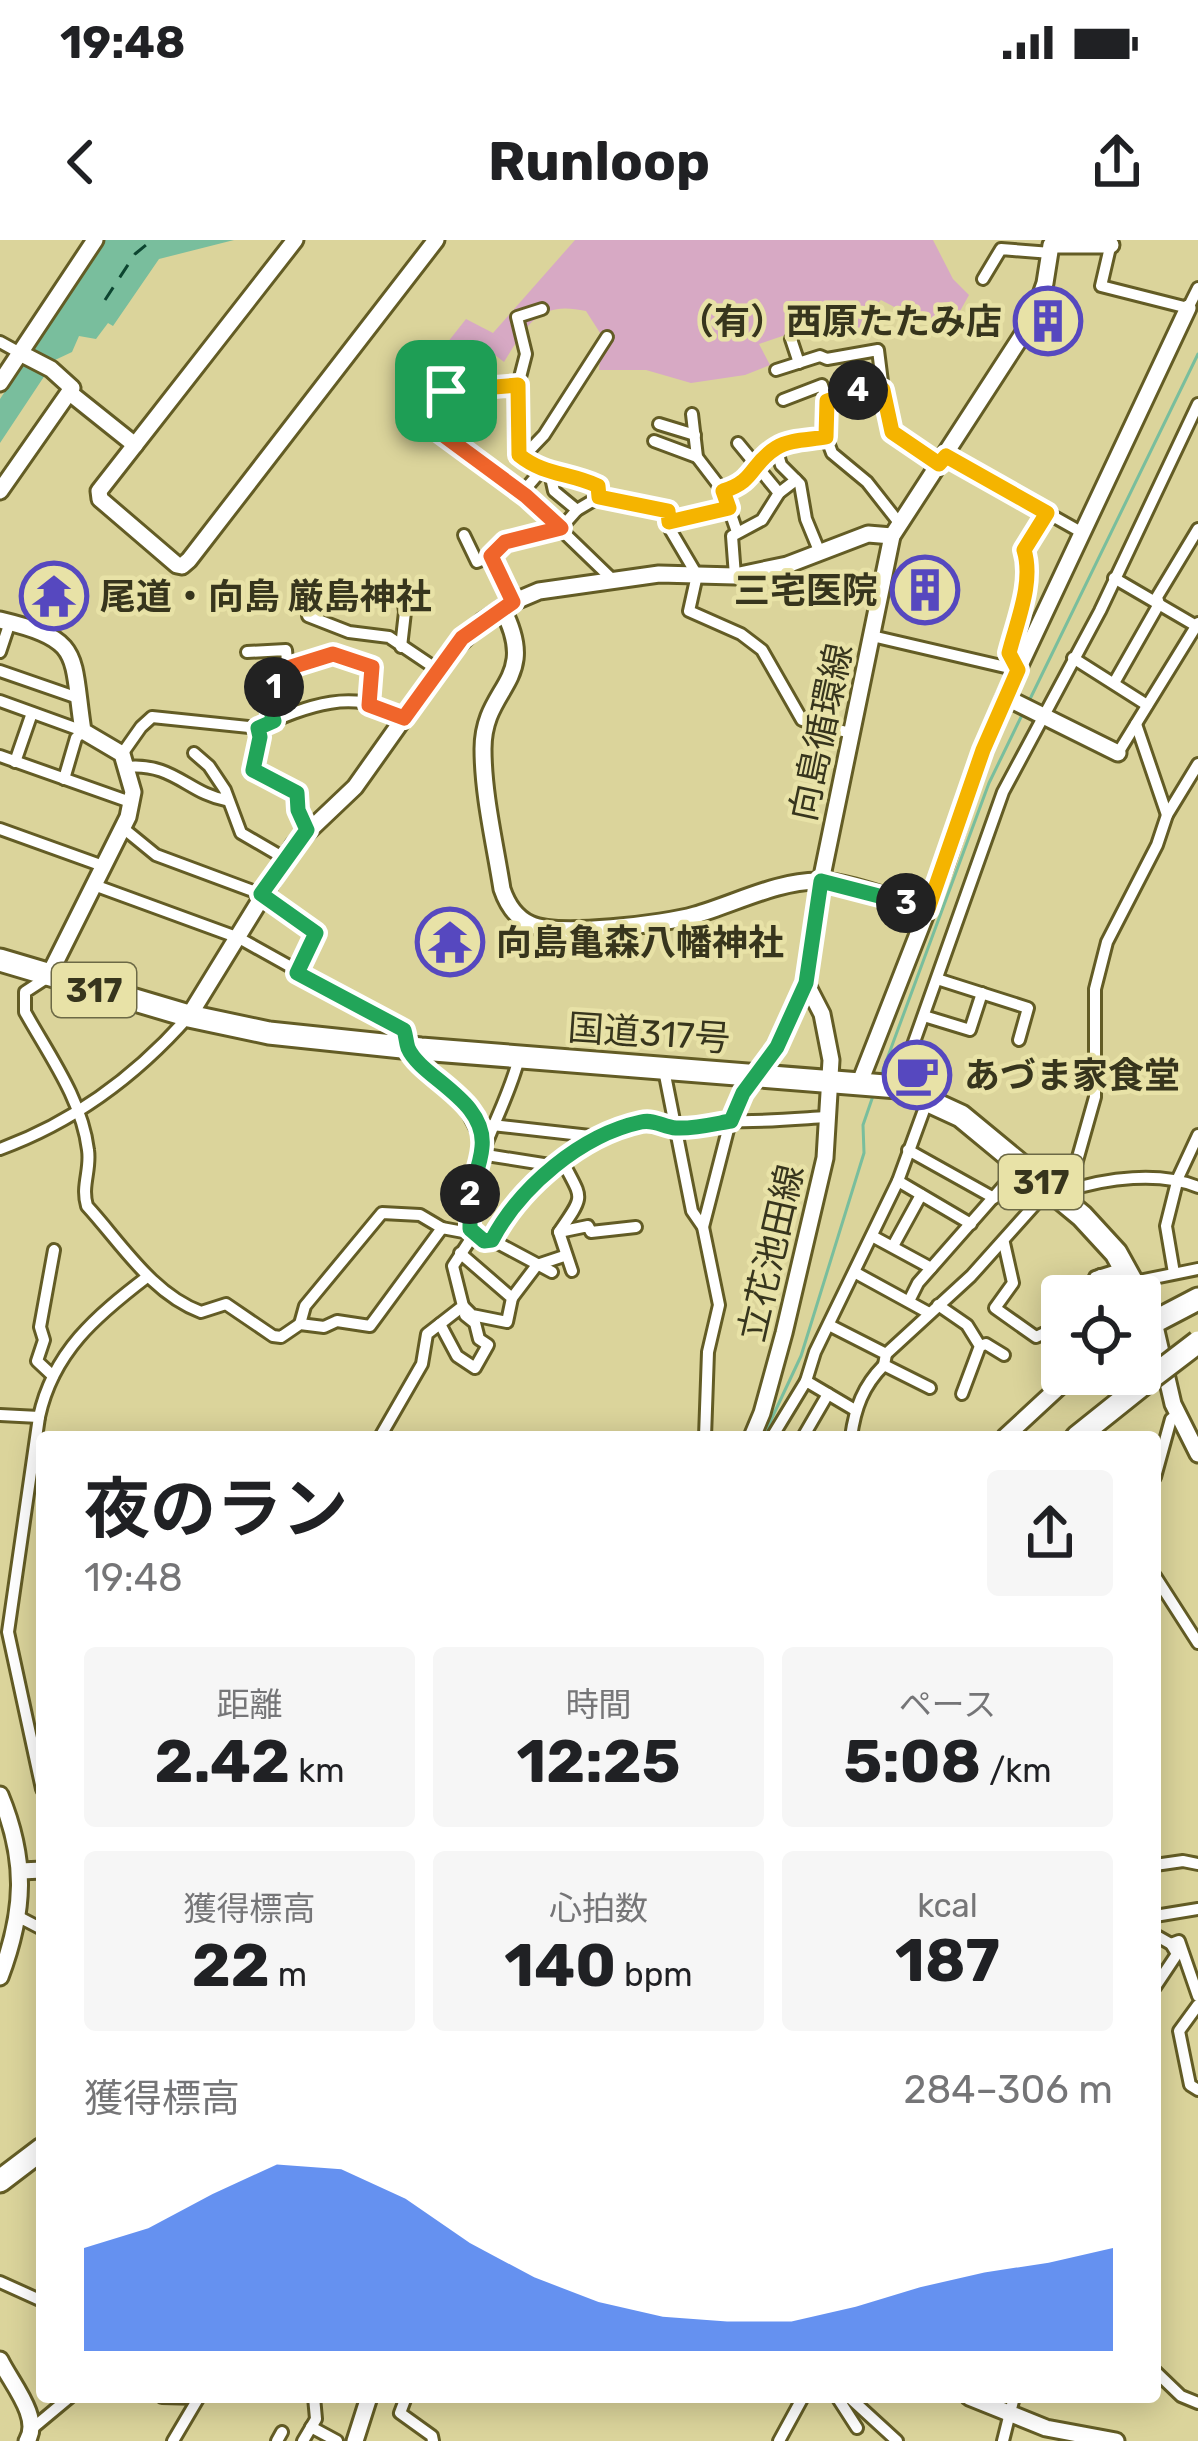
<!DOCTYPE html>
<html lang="ja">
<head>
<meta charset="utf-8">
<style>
  :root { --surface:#fff; --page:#f6f6f6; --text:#202124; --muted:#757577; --accent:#2563eb }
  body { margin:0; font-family:Rubik,"Noto Sans JP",sans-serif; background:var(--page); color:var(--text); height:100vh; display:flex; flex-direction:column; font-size:45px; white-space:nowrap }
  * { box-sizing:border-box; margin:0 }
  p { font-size:39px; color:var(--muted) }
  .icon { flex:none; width:66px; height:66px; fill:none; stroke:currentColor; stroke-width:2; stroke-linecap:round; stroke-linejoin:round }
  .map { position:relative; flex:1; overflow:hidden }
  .side { position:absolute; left:36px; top:1191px; width:1125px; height:972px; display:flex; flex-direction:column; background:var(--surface); border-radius:12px; box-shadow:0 6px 30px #0003 }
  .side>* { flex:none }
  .fabs { position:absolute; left:1041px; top:1035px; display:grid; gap:24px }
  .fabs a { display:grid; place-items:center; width:120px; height:120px; border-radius:12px; background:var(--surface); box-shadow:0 6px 30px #0003; font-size:60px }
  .pin { position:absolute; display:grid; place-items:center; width:102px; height:102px; color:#fff; margin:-51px; border-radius:24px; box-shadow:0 6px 18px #0006 }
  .km { position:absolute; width:60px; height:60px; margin:-30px; border-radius:50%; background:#222; color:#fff; font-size:33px; line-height:60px; text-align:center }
  .round { display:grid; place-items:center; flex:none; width:126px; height:126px; border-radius:12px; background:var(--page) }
  .head { display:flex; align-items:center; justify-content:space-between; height:204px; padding:0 48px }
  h1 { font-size:66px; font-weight:700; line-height:90px }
  .metrics { display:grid; grid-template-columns:repeat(3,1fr); gap:18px; height:204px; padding:12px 48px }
  .metrics div { display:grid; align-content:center; border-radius:12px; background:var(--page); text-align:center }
  .metrics b { font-size:60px; font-weight:700 }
  .metrics small { font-size:33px; font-weight:400 }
  .metrics p { font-size:33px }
  .chart { height:336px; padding:24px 48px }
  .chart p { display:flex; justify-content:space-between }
  .chart svg { width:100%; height:216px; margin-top:12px; fill:var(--accent); opacity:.7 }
  .status { display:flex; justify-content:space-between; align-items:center; height:84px; padding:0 60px; background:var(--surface); direction:ltr }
  .status svg { height:33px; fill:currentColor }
  header { display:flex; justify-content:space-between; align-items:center; height:156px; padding:0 48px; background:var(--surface); font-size:54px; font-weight:700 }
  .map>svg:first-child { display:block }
  .green { fill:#d7a9c4 }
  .water { fill:#79be9d }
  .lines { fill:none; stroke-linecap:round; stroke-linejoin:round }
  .stream { stroke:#79be9d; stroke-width:3 }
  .ferry { stroke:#0c4530; stroke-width:3; stroke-dasharray:15 12; stroke-linecap:butt }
  .street-casing { stroke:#635c25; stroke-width:16 }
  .secondary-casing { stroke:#635c25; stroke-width:21 }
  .highway-casing { stroke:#635c25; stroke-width:27 }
  .street { stroke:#fff; stroke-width:10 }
  .secondary { stroke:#fff; stroke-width:15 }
  .highway { stroke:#fff; stroke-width:21 }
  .highway-bridge-casing { stroke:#635c25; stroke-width:27; stroke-linecap:butt }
  .highway-bridge { stroke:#fff; stroke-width:21 }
  .split-1-casing { stroke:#fff; stroke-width:24 }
  .split-2-casing { stroke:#fff; stroke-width:24 }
  .split-3-casing { stroke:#fff; stroke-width:24 }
  .split-4-casing { stroke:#fff; stroke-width:24 }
  .split-5-casing { stroke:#fff; stroke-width:24 }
  .split-1 { stroke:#f0652b; stroke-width:15 }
  .split-2 { stroke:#22a559; stroke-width:15 }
  .split-3 { stroke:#22a559; stroke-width:15 }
  .split-4 { stroke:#f5b400; stroke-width:15 }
  .split-5 { stroke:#f5b400; stroke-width:15 }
  .labels { text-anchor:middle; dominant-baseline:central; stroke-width:9; stroke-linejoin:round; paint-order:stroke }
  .shield { fill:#e8e2a7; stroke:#6c6946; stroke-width:3 }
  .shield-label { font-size:33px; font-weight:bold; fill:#37351d }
  .poi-label { font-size:36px; font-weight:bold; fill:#37351d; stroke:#e8e2a7; text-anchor:start }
  .street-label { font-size:36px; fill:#37351d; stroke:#e8e2a7 }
</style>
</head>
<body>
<div class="status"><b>19:48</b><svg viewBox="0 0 49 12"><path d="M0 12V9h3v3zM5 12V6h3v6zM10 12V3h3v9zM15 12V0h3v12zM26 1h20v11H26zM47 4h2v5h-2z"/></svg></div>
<header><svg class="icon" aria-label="back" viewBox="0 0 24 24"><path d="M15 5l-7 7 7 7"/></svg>Runloop<svg class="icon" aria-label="share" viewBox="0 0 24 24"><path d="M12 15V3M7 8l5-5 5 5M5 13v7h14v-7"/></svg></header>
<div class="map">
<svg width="1198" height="2201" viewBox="0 0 1198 2201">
  <rect width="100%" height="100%" fill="#dbd49b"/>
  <path class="green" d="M575 0H933L953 39 969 55 950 89 919 80 881 60 867 74 871 85C847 95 826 104 803 89L759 104 770 125 745 135 691 143 646 130H599L602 96 586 71C538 60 527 85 504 122L477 101 455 123 448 146 441 137 447 123 440 112 466 79 493 93Z"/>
  <path class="water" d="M105 0H234L159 19 113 86 108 83 96 99 79 96 72 112 55 120 0 203V159Z"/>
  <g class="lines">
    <g class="stream">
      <path d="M1030 459 1198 114"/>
      <path d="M880 838 989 543 1023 473"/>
      <path d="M763 1197 801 1116 864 913 863 885 874 853"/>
    </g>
    <path class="ferry" d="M105 60 135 14 152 0"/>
    <defs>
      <g id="street">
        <path d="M1111 3 1101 46 1188 68 1198 48"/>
        <path d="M983 39 1001 9 1051 13"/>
        <path d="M791 99 799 123"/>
        <path d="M0 102 20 113"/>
        <path d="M776 130 820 116 827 119 878 110 883 150"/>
        <path d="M518 145 446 151 423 180 526 256 613 340"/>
        <path d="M783 160 822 145 827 161 826 197"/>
        <path d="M827 161 857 150H883L893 192 939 224"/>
        <path d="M692 174 697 217 723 251 737 292"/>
        <path d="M659 184 695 195"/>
        <path d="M654 201 697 217"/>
        <path d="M738 203 779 253"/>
        <path d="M946 216 1081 292"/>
        <path d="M522 218 544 195 607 97"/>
        <path d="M540 232 575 235 599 246V257"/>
        <path d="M550 233 554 251 577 270"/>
        <path d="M723 251C752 242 753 226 776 208"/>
        <path d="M522 253 540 232 519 215 518 145 526 114 517 77 542 69"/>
        <path d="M669 282 729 268"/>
        <path d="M464 295 477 322 491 316"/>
        <path d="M820 313 806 279 800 244 781 225 776 208 826 197 832 213 867 242 900 284"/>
        <path d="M735 336 732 296 762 280 779 253 796 240"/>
        <path d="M1114 338 1198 387"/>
        <path d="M384 345 386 352 403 356 405 372 401 407"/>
        <path d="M513 362 491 316 505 303 561 288 577 270 599 257 667 271 671 291 697 335 689 371 741 394 762 410 802 480 850 493"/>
        <path d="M308 376 349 392 389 397 438 430"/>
        <path d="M872 396 1018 430"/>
        <path d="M0 412 10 382"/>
        <path d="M247 412 286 410 289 444 264 450 274 481"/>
        <path d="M1073 418 1147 465"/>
        <path d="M288 428C317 419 352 406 374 431L369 465"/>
        <path d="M1018 430 1009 413C1017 381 1034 342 1024 311L1047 273"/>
        <path d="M0 431 78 458"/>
        <path d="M1114 443 1159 364 1157 357 1198 289"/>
        <path d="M0 461 83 491 76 498 64 539"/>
        <path d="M1136 484 1167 575"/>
        <path d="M258 488C306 466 355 446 404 478"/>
        <path d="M194 513 209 526 225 550 241 593 284 618"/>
        <path d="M1118 513 1198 383"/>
        <path d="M122 514 141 487 152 477 258 488 260 498 253 530 297 553 298 570 307 590"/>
        <path d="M0 516 133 563"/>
        <path d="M15 522 32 473"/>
        <path d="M126 527C173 522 189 554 226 560"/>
        <path d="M123 588 156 615 269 657 316 693 297 733"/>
        <path d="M0 589 103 626"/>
        <path d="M94 645 239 698 404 790 408 807 459 856 483 902"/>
        <path d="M48 737 25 752V772C49 815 82 860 88 910 91 930 81 946 87 966 121 1003 152 1054 201 1072L226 1064 273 1096 281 1097 300 1084 324 1087 337 1081 370 1086 442 988 474 994 453 1026 463 1066 427 1094 422 1124 380 1197"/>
        <path d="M937 739 1028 768 1019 800"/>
        <path d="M924 776 970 790 982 753"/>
        <path d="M519 818C504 877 465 925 470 989L484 1001 492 1000C520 948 581 894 642 881 655 879 665 887 677 888 696 889 715 881 733 881 763 882 795 879 826 877"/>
        <path d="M664 830 692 971 703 987 719 1065 708 1112 705 1197"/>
        <path d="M898 847 1003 552 1100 371 1198 164"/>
        <path d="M492 885 599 897"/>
        <path d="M0 909C74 882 137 835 189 776"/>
        <path d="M908 910 994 958"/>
        <path d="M480 914 556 926"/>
        <path d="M563 922C582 960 586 953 559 992L572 1031"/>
        <path d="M898 941 971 984"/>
        <path d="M1069 949 1095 857V749L1107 702 1157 605 1167 575 1198 524"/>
        <path d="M1067 951C1106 938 1160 931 1198 947"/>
        <path d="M703 987 732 874 777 807 806 743"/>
        <path d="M559 992 588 986 591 992 636 987"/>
        <path d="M872 996 931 1028"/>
        <path d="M492 1000 552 1032"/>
        <path d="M1004 1003 1013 1043 995 1068 1036 1097 1051 1090 1062 1098"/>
        <path d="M893 1006 921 955"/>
        <path d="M460 1013 512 1058 507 1082 472 1075 463 1066"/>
        <path d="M856 1033 929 1073"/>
        <path d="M1174 1033 1166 986 1178 938 1198 895"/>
        <path d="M1100 1035 1106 1056"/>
        <path d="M1134 1042 1198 1029"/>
        <path d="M1089 1056 1095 1037 1124 1028"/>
        <path d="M512 1058 537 1025 564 1016"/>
        <path d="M909 1061 918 1043 1021 926"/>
        <path d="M938 1065 967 1085 980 1106 962 1154"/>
        <path d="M300 1084 305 1066 382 973 420 975 442 988"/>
        <path d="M440 1084 457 1116 475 1128 488 1105 479 1099 475 1083 465 1075"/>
        <path d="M829 1085 886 1114 884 1125 930 1148"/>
        <path d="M980 1106 986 1104 1004 1115"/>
        <path d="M886 1114 971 1036 1049 949"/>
        <path d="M53 1136 37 1121 44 1100 40 1087 54 1010"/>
        <path d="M806 1141 815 1112 898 941 928 859"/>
        <path d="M0 1175 39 1177"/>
        <path d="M772 1197 806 1141 855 1170"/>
        <path d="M803 1197 828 1154"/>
        <path d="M851 1197C855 1168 863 1146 884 1125"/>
        <path d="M1155 1237 1171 1179 1178 1174"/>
        <path d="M1155 1336 1198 1403"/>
        <path d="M42 1549 8 1392 39 1177C53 1112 96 1076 147 1037"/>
        <path d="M1155 1625 1183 1621 1198 1624"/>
        <path d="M17 1676 42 1689"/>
        <path d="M1155 1676 1198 1669"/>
        <path d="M1155 1695 1171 1704 1177 1714 1155 1747"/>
        <path d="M1171 1704 1179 1701 1198 1756"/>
        <path d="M1198 1765 1179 1791 1190 1845 1198 1850"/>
        <path d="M0 2042 42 2061"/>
        <path d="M1155 2131 1181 2156 1198 2163"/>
        <path d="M162 2157 198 2158"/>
        <path d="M406 2157 400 2173 432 2196 433 2201"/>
        <path d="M837 2157 857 2188"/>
        <path d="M849 2157 897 2201"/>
        <path d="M34 2187 70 2157"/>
        <path d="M311 2187 337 2201"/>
        <path d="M173 2201 199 2157"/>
        <path d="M277 2201 282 2192"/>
        <path d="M303 2201 316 2179 314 2157"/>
        <path d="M779 2201 803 2157"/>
        <path d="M1003 2201 1014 2157"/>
      </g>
      <g id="secondary">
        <path d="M295 0 99 251 100 259 177 325 182 326 189 320 436 0"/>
        <path d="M0 143 95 0"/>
        <path d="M70 153 135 205"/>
        <path d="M0 251 72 148 51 129 20 113"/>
        <path d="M502 368C541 442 483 445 483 509 483 555 495 604 502 649 507 664 515 677 530 684 557 697 665 684 695 675 734 664 779 640 820 641 851 642 896 661 928 669"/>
        <path d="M0 380C84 400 71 413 83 491L122 514 133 552 128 577 48 737"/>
        <path d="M1005 457 1118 513"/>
        <path d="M189 776 294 605 355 547 450 413 483 381 513 362 539 351 659 334 735 336 787 325 868 294 892 296"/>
        <path d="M860 842 945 625 983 510 1005 457 1188 68"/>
        <path d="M1140 1090 1154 1082 1173 1164 1198 1214"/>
        <path d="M752 1197 762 1173 784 1093 825 918 831 820 822 774 806 743 821 641 892 296 1032 80 1045 43 1051 5H1111"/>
        <path d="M1005 1197 1073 1134"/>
        <path d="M0 1555C27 1620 25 1671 0 1737"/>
        <path d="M21 1631 42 1630"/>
        <path d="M0 2120C11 2143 42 2178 27 2201"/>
        <path d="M969 2157 1046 2188 1116 2201"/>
        <path d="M355 2201 369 2157"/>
      </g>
      <g id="highway">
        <path d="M0 720 189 776 269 793 421 809 898 847 961 876 1082 976 1116 1013 1154 1082 1198 1059"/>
        <path d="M1077 1197 1147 1141"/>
        <path d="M0 1941 42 1909"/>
      </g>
    </defs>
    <use href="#street" class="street-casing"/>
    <use href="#secondary" class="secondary-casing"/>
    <use href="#highway" class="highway-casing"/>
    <use href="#street" class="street"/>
    <use href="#secondary" class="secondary"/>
    <use href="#highway" class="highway"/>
    <defs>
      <path id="highway-bridge" d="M1147 1141 1198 1102"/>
    </defs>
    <use href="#highway-bridge" class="highway-bridge-casing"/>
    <use href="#highway-bridge" class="highway-bridge"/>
  </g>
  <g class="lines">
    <defs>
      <path id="split-1" d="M274 447 289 443 288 428 333 414 372 427 369 465 404 478 462 398 513 362 491 316 505 302 561 288 526 256 423 180 446 151"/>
      <path id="split-2" d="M274 447 264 450 274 481 258 488 260 497 253 530 297 553 298 570 307 590 261 654 316 693 297 733 404 790C406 796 406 802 408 808 421 838 487 860 482 907 481 922 474 939 470 954"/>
      <path id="split-3" d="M470 954V989L484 1001 492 1000C520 947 581 895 641 882 655 879 663 887 676 888 694 889 714 884 731 881L743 853 777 807 806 743 821 641 906 663"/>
      <path id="split-4" d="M858 150H883L892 192 939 224 946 216 1047 273 1024 310C1034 342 1017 381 1009 413L1018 430 983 510 928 669 906 663"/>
      <path id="split-5" d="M446 151 518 145 519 215C545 236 568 232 598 246L599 257 668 271 669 282 729 268 723 251C756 241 750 224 776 208 790 199 810 200 826 197L827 161 858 150"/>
    </defs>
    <use href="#split-1" class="split-1-casing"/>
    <use href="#split-2" class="split-2-casing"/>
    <use href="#split-3" class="split-3-casing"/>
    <use href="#split-4" class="split-4-casing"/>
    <use href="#split-5" class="split-5-casing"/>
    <use href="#split-1" class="split-1"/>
    <use href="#split-2" class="split-2"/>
    <use href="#split-3" class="split-3"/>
    <use href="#split-4" class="split-4"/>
    <use href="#split-5" class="split-5"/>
  </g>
  <defs>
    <symbol id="building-ring" viewBox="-11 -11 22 22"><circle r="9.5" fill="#e8e2a7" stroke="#5648bf" stroke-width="1.5"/><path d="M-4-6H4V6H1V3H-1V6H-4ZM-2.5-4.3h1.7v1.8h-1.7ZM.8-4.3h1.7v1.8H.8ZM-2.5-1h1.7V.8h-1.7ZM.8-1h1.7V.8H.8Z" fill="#5648bf"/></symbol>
    <symbol id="temple-ring" viewBox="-11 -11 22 22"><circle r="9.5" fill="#e8e2a7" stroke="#5648bf" stroke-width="1.5"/><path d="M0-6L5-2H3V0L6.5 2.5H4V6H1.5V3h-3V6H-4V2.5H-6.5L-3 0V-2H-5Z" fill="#5648bf"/></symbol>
    <symbol id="cafe-ring" viewBox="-11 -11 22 22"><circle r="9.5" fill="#e8e2a7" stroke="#5648bf" stroke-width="1.5"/><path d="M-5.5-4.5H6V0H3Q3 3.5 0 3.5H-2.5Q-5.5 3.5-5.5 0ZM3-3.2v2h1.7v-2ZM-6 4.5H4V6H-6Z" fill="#5648bf"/></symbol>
  </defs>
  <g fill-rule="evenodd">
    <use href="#building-ring" x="1010" y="43" width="76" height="76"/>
    <use href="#building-ring" x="887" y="312" width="76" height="76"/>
    <use href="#temple-ring" x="16" y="318" width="76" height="76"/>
    <use href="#temple-ring" x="412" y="664" width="76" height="76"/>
    <use href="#cafe-ring" x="879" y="797" width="76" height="76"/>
  </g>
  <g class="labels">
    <g class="shield">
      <rect x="52" y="723" width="84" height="54" rx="9"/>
      <rect x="999" y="915" width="84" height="54" rx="9"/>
    </g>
    <g class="shield-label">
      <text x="94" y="750">317</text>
      <text x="1041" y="942">317</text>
    </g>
    <g class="poi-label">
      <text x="1002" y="81" text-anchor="end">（有）西原たたみ店</text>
      <text x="878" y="350" text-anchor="end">三宅医院</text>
      <text x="100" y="356">尾道・向島 厳島神社</text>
      <text x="496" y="702">向島亀森八幡神社</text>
      <text x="964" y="835">あづま家食堂</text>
    </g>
    <g class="street-label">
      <text transform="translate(821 492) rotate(-78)">向島循環線</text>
      <text transform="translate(649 793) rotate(4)">国道317号</text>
      <text transform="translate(771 1013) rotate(-77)">立花池田線</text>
    </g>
  </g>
</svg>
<div class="fabs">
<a><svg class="icon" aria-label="locate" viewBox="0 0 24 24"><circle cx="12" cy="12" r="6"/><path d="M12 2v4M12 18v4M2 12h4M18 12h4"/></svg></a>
</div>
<div class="pin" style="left:446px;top:151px;background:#1e9e55"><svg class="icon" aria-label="arrive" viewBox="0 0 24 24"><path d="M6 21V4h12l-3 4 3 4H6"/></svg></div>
<b class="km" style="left:274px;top:447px">1</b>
<b class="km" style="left:470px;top:954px">2</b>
<b class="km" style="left:906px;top:663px">3</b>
<b class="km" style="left:858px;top:150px">4</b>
<section class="side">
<div class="head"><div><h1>夜のラン</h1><p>19:48</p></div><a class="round"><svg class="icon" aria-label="share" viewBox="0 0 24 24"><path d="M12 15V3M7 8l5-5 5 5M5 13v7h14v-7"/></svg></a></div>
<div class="metrics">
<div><p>距離</p><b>2.42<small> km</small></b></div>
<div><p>時間</p><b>12:25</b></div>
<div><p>ペース</p><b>5:08<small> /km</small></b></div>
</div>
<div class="metrics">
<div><p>獲得標高</p><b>22<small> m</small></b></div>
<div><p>心拍数</p><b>140<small> bpm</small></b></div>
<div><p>kcal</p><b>187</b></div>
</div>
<div class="chart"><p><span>獲得標高</span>284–306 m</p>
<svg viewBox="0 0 160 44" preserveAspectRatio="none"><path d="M0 44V23L10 19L20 12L30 6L40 7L50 13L60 22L70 29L80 34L90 37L100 38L110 38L120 35L130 31L140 28L150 26L160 23V44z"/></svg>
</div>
</section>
</div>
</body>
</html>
